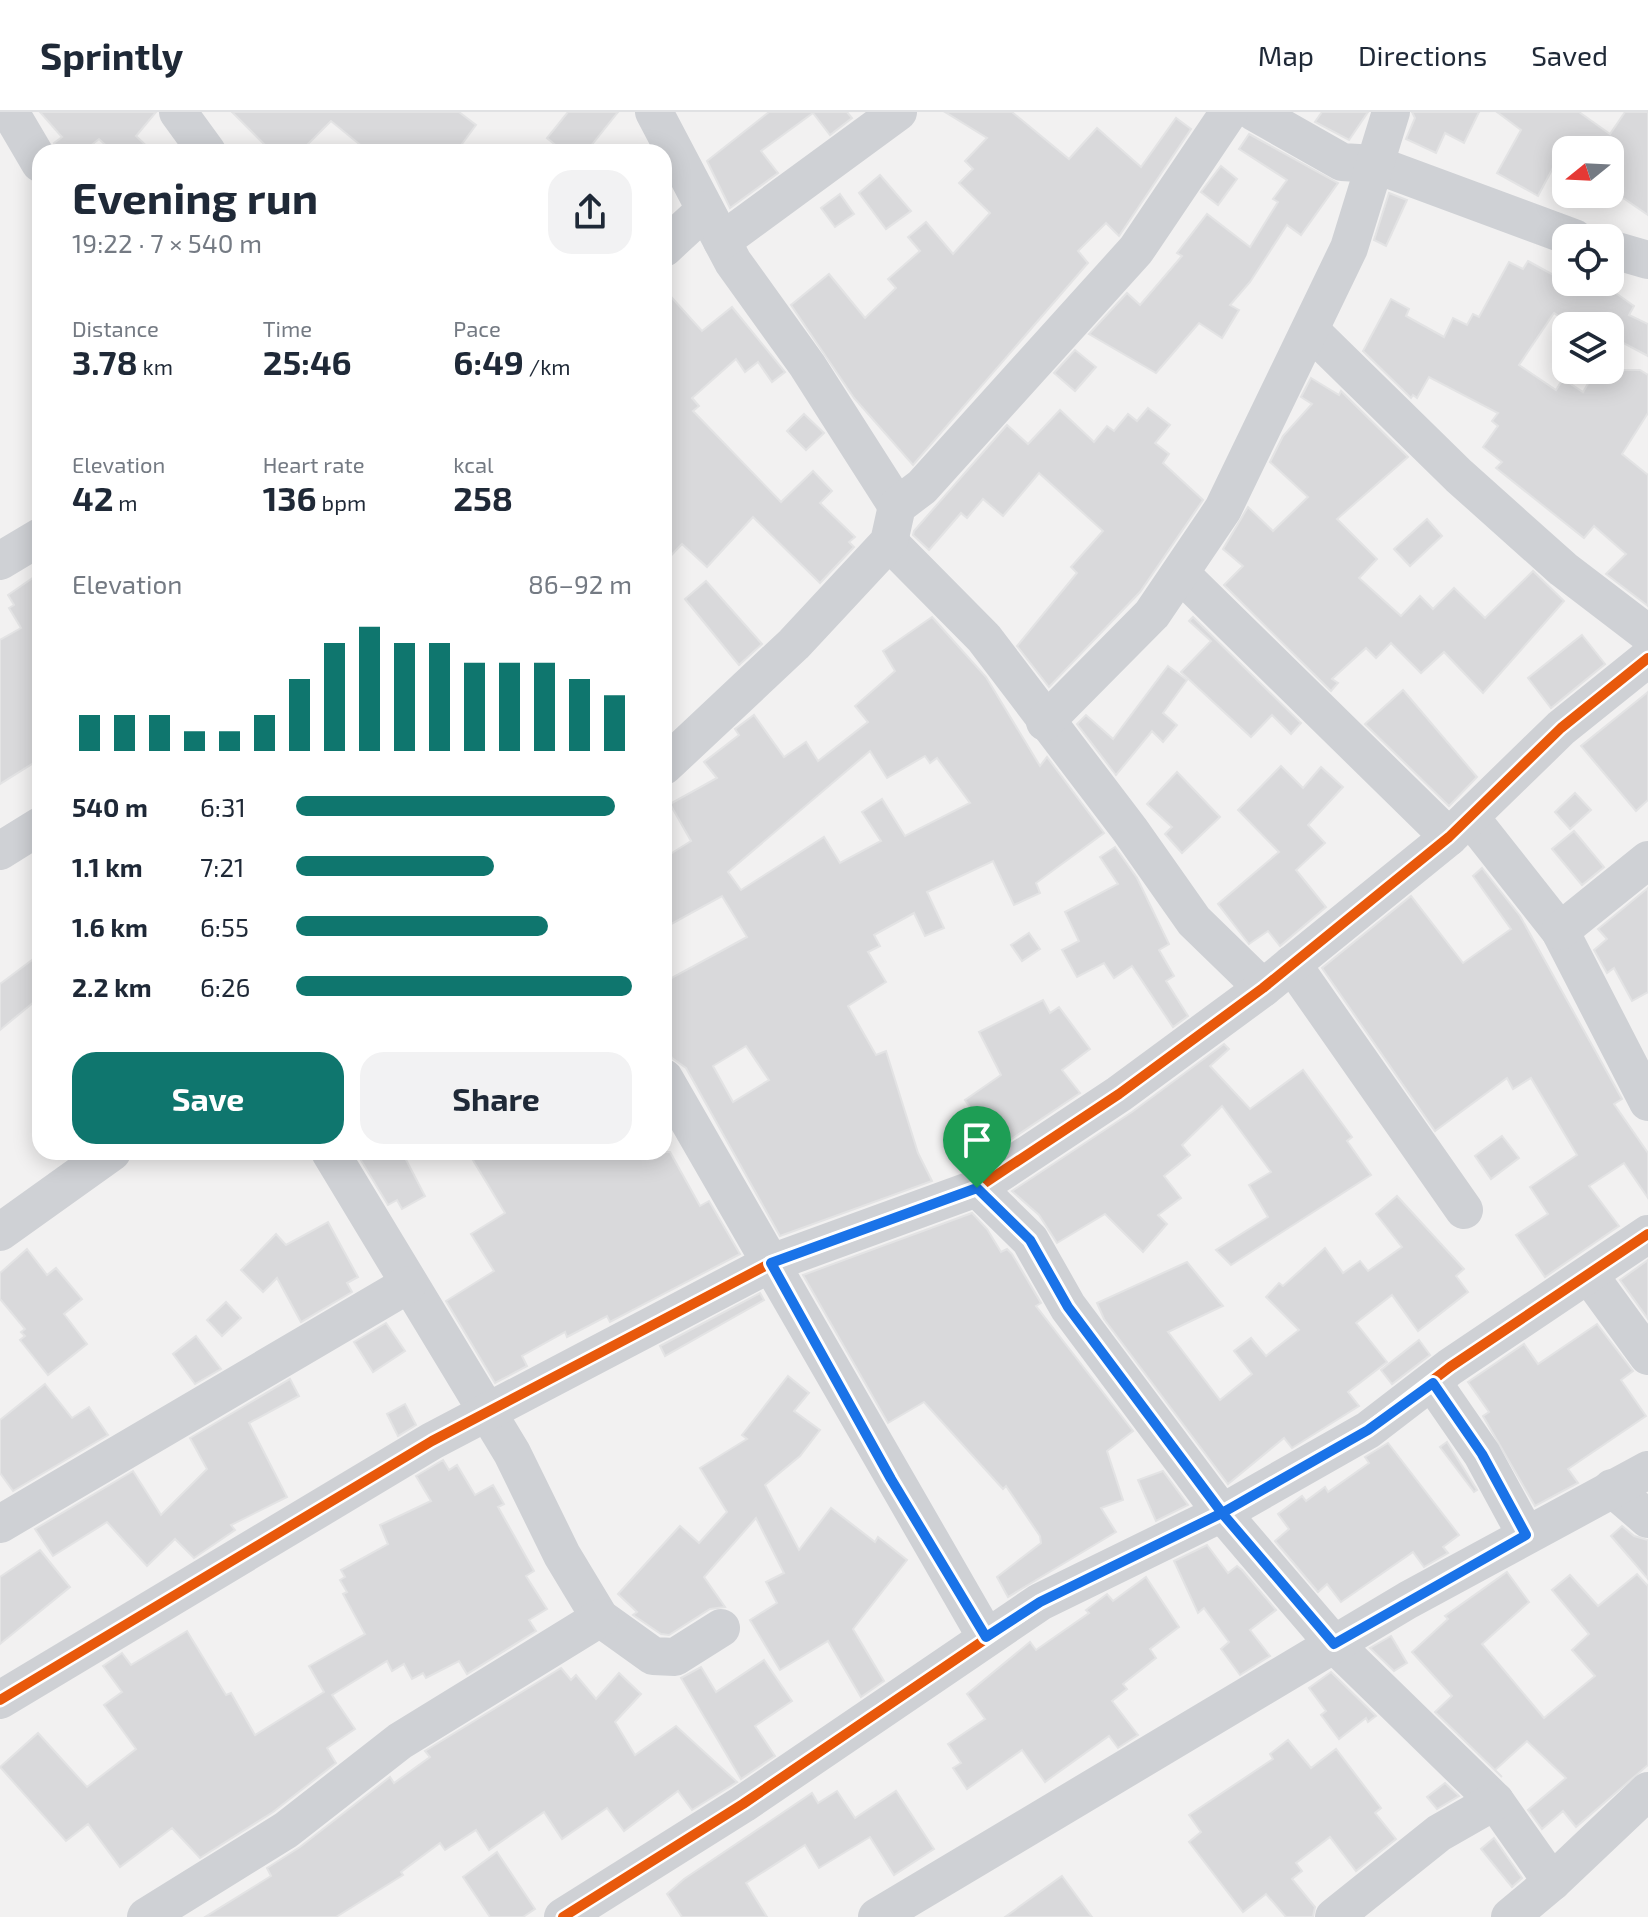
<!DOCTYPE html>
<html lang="en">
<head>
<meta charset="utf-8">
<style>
  :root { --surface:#fff; --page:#f2f2f3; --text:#1f2937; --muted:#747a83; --line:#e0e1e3; --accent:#0f766e }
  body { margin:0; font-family:"Exo 2",sans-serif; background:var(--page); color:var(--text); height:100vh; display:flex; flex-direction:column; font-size:30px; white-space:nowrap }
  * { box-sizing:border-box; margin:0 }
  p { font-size:26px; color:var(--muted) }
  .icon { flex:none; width:44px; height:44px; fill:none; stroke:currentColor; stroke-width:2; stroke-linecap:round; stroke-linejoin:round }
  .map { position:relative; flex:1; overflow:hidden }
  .side { position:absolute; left:32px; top:32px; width:640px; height:1016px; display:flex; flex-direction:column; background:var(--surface); border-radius:24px; box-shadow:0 4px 20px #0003 }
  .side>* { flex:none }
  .needle { width:52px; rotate:252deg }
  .fabs { position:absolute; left:1552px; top:24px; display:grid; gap:16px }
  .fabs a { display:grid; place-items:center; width:72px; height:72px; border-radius:16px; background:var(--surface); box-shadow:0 4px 20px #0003; font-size:40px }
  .pin { position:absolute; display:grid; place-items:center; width:68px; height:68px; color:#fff; margin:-82px -34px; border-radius:50% 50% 50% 0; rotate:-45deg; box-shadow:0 0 8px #0007 }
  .pin .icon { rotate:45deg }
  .round { display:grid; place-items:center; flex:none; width:84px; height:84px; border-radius:24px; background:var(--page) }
  .headline { display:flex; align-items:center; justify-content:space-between; height:136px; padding:0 40px }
  h1 { font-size:44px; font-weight:700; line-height:60px }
  .stats { display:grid; grid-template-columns:repeat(3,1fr); gap:12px; height:136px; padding:8px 40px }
  .stats div { display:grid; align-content:center }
  .stats b { font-size:34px; font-weight:700 }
  .stats small { font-size:22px; font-weight:400 }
  .stats p { font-size:22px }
  .chart { height:224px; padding:16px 40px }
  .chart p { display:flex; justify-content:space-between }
  .chart svg { width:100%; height:144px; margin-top:8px; stroke:var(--accent); stroke-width:6 }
  .action { display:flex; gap:16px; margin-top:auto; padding:16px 40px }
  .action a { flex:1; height:92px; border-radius:24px; background:var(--accent); color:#fff; font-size:32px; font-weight:700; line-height:92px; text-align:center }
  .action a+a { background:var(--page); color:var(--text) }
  ul { padding:0 40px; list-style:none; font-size:26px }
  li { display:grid; grid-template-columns:128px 96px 1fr; align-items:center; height:60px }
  li i { height:20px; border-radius:10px; background:var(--accent) }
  header { display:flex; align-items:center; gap:48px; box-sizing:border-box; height:112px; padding:0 40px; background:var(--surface); border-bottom:2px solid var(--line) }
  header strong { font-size:38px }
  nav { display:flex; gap:44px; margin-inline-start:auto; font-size:28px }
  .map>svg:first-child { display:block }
  .building { fill:#d9d9db; stroke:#e3e3e4; stroke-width:2; fill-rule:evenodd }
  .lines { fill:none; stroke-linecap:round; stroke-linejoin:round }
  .minor { stroke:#cfd1d5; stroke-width:38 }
  .cycleway-casing { stroke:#fff; stroke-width:15 }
  .cycleway { stroke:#e8590c; stroke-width:10 }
  .route-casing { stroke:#fff; stroke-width:16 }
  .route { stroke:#1a73e8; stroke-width:10 }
</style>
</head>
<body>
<header>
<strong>Sprintly</strong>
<nav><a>Map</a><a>Directions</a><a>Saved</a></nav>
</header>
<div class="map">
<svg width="1648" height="1805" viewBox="0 0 1648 1805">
  <rect width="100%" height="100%" fill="#f2f1f1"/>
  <g class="building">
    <path d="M40 0H156L136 24 153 40H113L99 27 83 40H59L54 31 62 25Z"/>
    <path d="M232 0H459L476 13 456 40H369L331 9 300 40H272Z"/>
    <path d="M568 0H618L586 40H564L547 26Z"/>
    <path d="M769 0H847L852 6 830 23 813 1 761 39 778 61 730 96 707 49Z"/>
    <path d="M945 0H1012L1069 47 1097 16 1141 55 1176 6 1191 17 1119 124 1106 111 1078 139 1088 151 913 353 854 286 791 193 829 162 865 206 896 176 888 167 920 139 908 125 926 110 953 142 990 101 959 71 973 57 965 49 987 26Z"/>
    <path d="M1322 0H1368L1349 28 1315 10Z"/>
    <path d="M1412 0H1479L1464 31 1445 21 1436 41 1406 27 1415 6Z"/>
    <path d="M1497 0H1579L1610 22 1625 0H1648V103L1610 77V38H1566V61L1554 54 1538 84 1497 61 1521 18Z"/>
    <path d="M1249 22 1338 71 1301 123 1287 113 1250 170 1230 193 1239 198 1222 226 1199 211 1156 261 1089 222 1127 181 1140 193 1182 144 1177 141 1207 102 1250 135 1278 90 1273 87 1287 68 1239 37Z"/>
    <path d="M1221 54 1237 67 1218 93 1201 80Z"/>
    <path d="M880 63 911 99 886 117 859 81Z"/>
    <path d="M1389 81 1407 88 1386 134 1374 128Z"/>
    <path d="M840 82 854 102 835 115 821 96Z"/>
    <path d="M1528 149 1566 170H1600L1634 194 1629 203 1648 212V244L1610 224V214H1573L1554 201 1519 253 1556 278 1563 267 1583 280 1596 258H1640L1648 263V301L1622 342 1648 363V494L1606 462 1626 442 1594 414 1584 426 1496 356 1502 350 1483 335 1498 314 1492 309 1498 301 1429 265 1417 286 1413 283 1411 286 1363 239 1391 187 1409 197 1406 204 1444 225 1453 206 1467 213 1473 202 1479 205 1509 150 1523 157Z"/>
    <path d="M664 177 702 219 732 195 785 260 772 270 758 250 745 260 736 247 692 286 699 294 693 299 781 390 813 359 832 379 820 391 855 425 849 430 854 435 820 471 753 405 707 455 682 432 664 451Z"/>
    <path d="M1075 238 1096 255 1075 279 1054 261Z"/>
    <path d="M1311 266 1339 283 1341 279 1408 345 1337 407 1377 447 1359 466 1401 504 1420 484 1433 497 1454 476 1485 506 1533 459 1564 489 1483 581 1444 540 1421 561 1391 531 1376 546 1366 536 1332 567 1338 571 1331 579 1224 473 1243 454 1223 437 1248 395 1273 419 1308 385 1270 350 1283 324 1312 292 1301 285Z"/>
    <path d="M1148 296 1170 313 1155 331 1169 342 1163 351 1203 388 1140 480 1049 575 1017 534 1077 461 1071 455 1103 419 1039 361 1003 404 983 387 967 406 961 401 929 438 913 423 914 419 1007 313 1028 332 1060 298 1094 330 1107 314 1114 319 1128 302 1137 309Z"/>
    <path d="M804 302 824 321 806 338 787 319Z"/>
    <path d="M1427 407 1442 424 1410 454 1394 437Z"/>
    <path d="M40 461V647L0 672V528L21 516 9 496 14 493 8 483Z"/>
    <path d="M706 469 762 532 739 553 685 487Z"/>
    <path d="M932 505 986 565 1040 654 1047 645 1104 721 1036 771 1040 781 1014 793 993 749 927 780 944 816 925 824 914 801 874 823 880 834 868 840 886 870 848 894 876 943 886 939 918 1041 932 1069 780 1124 686 956 672 946 664 932V870L747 825 722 784 664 816V746L691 729 670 692 717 666 704 650 739 623 735 617 754 603 784 645 806 630 818 649 868 610 855 594 895 559 883 539ZM870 639 887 666 925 644 930 651 937 646 970 691 905 724 882 687 862 700 881 729 840 751 824 725 741 778 728 760ZM746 934 769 968 733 990 713 954Z"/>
    <path d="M1193 505 1301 611 1291 622 1272 603 1251 625 1181 560 1211 529 1189 509Z"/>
    <path d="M1582 523 1605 552 1551 596 1528 566Z"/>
    <path d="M1168 554 1187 568 1163 601 1177 613 1163 630 1152 619 1116 663 1077 612 1086 603 1113 627Z"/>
    <path d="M1403 578 1477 665 1449 694 1365 612Z"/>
    <path d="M1648 580V688L1636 699 1581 634Z"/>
    <path d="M1281 654 1303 676 1321 655 1343 675 1308 713 1325 731 1296 758 1326 795 1280 834 1268 819 1249 832 1218 792 1279 740 1238 698Z"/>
    <path d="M1177 660 1220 705 1182 741 1165 722 1172 715 1147 692Z"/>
    <path d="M1575 681 1591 698 1570 717 1555 700Z"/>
    <path d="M1574 719 1604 755 1582 773 1552 737Z"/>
    <path d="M1115 735 1137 766 1169 832 1159 838 1174 864 1166 869 1188 904 1173 915 1132 854 1114 866 1104 851 1077 865 1062 838 1079 829 1065 800 1118 772 1100 745Z"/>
    <path d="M1482 756 1520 804 1622 987 1614 992 1648 1041V1086L1624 1051 1589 1074 1619 1114 1545 1165 1516 1123 1548 1102 1530 1075 1577 1043 1531 966 1513 977 1507 966 1435 1019 1322 856 1411 784 1463 851 1511 817 1473 764Z"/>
    <path d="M1648 776V880L1632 889 1614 856 1607 861 1594 838 1607 827 1598 817Z"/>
    <path d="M1029 821 1040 837 1022 849 1011 833Z"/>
    <path d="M40 842V885L0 918V872Z"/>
    <path d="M1043 888 1050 901 1059 895 1090 937 1062 958 1080 981 998 1036 965 988 1001 963 979 920Z"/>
    <path d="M1224 932 1229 937 1210 954 1250 997 1303 958 1352 1025 1347 1029 1371 1063 1231 1153 1216 1138 1268 1105 1249 1073 1271 1060 1222 994 1182 1033 1190 1043 1164 1064 1181 1086 1158 1103 1167 1112 1143 1140 1105 1102 1057 1131 1039 1103 1012 1079 1132 1000Z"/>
    <path d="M1502 1024 1519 1046 1491 1067 1475 1044Z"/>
    <path d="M356 1040H402L425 1084 402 1097 397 1088 388 1093Z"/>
    <path d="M468 1040H670L700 1094 709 1089 740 1142 610 1210 607 1204 567 1225 565 1220 522 1244 527 1254 495 1271 446 1189 494 1159 471 1122 505 1101Z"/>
    <path d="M1397 1084 1464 1157 1456 1164 1468 1180 1418 1219 1392 1183 1356 1211 1387 1250 1348 1280 1359 1294 1292 1336 1284 1326 1228 1372 1104 1207 1097 1191 1187 1150 1223 1194 1168 1220 1220 1288 1252 1262 1234 1239 1251 1226 1266 1244 1299 1218 1266 1185 1279 1171 1283 1174 1325 1136 1343 1161 1360 1149 1368 1159 1402 1135 1376 1102Z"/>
    <path d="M972 1101 987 1117 1001 1140 1007 1137 1012 1142 1041 1191 1036 1194 1133 1319 1107 1339 1123 1388 1101 1396 1116 1420 1008 1485 997 1465 1041 1431 1040 1424 1006 1374 1003 1377 924 1290 888 1311 803 1163Z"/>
    <path d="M328 1110 358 1165 347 1171 352 1180 301 1210 277 1166 263 1180 241 1158 276 1122 286 1133Z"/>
    <path d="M27 1137 47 1163 56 1156 82 1187 64 1202 87 1232 48 1263 20 1228 25 1224 21 1220 25 1217 0 1187V1161Z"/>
    <path d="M1648 1148V1207L1620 1168Z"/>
    <path d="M760 1181 764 1188 665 1244 660 1234Z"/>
    <path d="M226 1190 241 1206 222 1224 207 1208Z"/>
    <path d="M386 1211 405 1239 373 1260 354 1230Z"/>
    <path d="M1597 1212 1633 1259 1621 1268 1646 1304 1568 1357 1578 1371 1535 1394 1483 1304 1489 1300 1468 1270 1524 1232 1538 1252Z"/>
    <path d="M196 1224 221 1257 195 1272 173 1242Z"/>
    <path d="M1419 1228 1430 1243 1392 1272 1381 1258Z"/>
    <path d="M788 1264 809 1281 794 1299 820 1318 800 1344 765 1373 799 1438 831 1396 875 1430 878 1425 907 1448 853 1517 884 1569 861 1585 828 1529 780 1558 750 1508 777 1491 766 1470 784 1461 756 1406 704 1465 725 1495 710 1497 669 1523 661 1522 633 1503 637 1500 618 1482 680 1414 699 1431 727 1400 700 1356 747 1327 742 1323Z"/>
    <path d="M290 1267 299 1284 249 1311 287 1385 231 1413 235 1418 194 1446 175 1427 147 1454 107 1410 53 1444 35 1417 133 1359 161 1403 207 1357 190 1326Z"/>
    <path d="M45 1272 72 1306 89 1295 108 1323 13 1379 0 1361V1308Z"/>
    <path d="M405 1292 416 1313 398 1324 387 1302Z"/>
    <path d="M1447 1330 1477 1378 1474 1380 1440 1335Z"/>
    <path d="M1388 1331 1459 1423 1443 1435 1448 1441 1424 1455 1413 1440 1341 1490 1327 1472 1318 1480 1275 1429 1289 1417 1278 1402 1302 1384 1306 1389 1325 1375 1328 1380 1369 1351 1365 1345Z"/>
    <path d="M443 1348 449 1358 457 1353 475 1383 493 1373 504 1392 498 1395 534 1459 526 1464 547 1497 529 1508 536 1519 467 1562 459 1549 426 1566 423 1561 412 1567 404 1552 392 1559 387 1549 332 1583 355 1617 327 1636 336 1651 273 1700 200 1746 172 1716 120 1755 88 1712 66 1729 0 1655 38 1621 87 1675 136 1637 104 1593 122 1580 103 1554 122 1541 131 1553 187 1519 226 1583 231 1581 255 1623 324 1580 309 1554 365 1522 343 1482 347 1480 340 1468 345 1465 341 1458 388 1432 380 1413 431 1389 416 1364Z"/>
    <path d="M1163 1359 1188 1393 1156 1409 1138 1368Z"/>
    <path d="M1622 1414 1634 1424 1648 1428V1467L1611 1424Z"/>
    <path d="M1207 1433 1228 1461 1237 1454 1242 1458 1276 1498 1250 1518 1270 1544 1240 1563 1221 1537 1229 1530 1204 1496 1198 1501 1174 1449Z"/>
    <path d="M40 1438 70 1475 0 1532V1465Z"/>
    <path d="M1507 1460 1529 1490 1482 1532 1544 1606 1595 1564 1572 1538 1589 1522 1552 1478 1570 1463 1598 1494 1637 1462 1648 1474V1653L1576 1715 1563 1699 1542 1717 1528 1698 1566 1666 1527 1629 1495 1658 1502 1665 1435 1600 1452 1584 1412 1540 1448 1507 1445 1504Z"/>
    <path d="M1146 1465 1179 1515 1150 1537 1156 1546 1123 1572 1127 1577 1112 1589 1138 1623 1118 1636 1109 1624 1045 1670 1022 1638 967 1677 953 1656 961 1651 948 1632 985 1607 967 1582 1030 1530 1036 1538 1089 1501 1086 1498 1107 1482 1113 1489Z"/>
    <path d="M1391 1524 1407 1551 1394 1559 1370 1536Z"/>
    <path d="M764 1548 792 1589 755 1614 775 1644 741 1667 681 1566 701 1555 716 1580Z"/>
    <path d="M561 1556 571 1568 576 1563 596 1587 619 1561 641 1582 615 1610 635 1643 676 1614 737 1670 692 1698 678 1679 624 1719 607 1696 562 1727 544 1700 489 1738 476 1718 445 1738 440 1731 401 1760 403 1763 336 1805H205L271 1764 267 1756 300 1735 390 1665 394 1671 430 1645 425 1639Z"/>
    <path d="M1331 1560 1376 1604 1368 1610 1366 1606 1339 1627 1321 1603 1326 1599 1309 1576Z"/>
    <path d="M1288 1628 1311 1656 1336 1637 1381 1696 1375 1701 1396 1727 1356 1759 1330 1725 1296 1751 1302 1759 1292 1767 1315 1795 1313 1805H1286L1266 1782 1243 1800 1189 1730 1201 1720 1189 1703 1273 1647 1270 1642Z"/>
    <path d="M1445 1671 1459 1684 1437 1697 1427 1685Z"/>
    <path d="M837 1679 855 1706 896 1679 934 1737 894 1763 870 1725 819 1756 805 1733 746 1771 767 1805H682L667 1782 684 1767 812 1681 818 1691Z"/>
    <path d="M1494 1726 1522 1766 1512 1775 1481 1737Z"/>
    <path d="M497 1740 535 1797 523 1805H490L463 1765Z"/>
    <path d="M1062 1764 1092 1805H1005Z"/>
  </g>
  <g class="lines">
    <g class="minor">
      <path d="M10 0 40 51"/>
      <path d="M178 0 207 40"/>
      <path d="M654 0 733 150 807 253 897 394"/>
      <path d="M1254 0 1342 50 1374 52 1574 126"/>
      <path d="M722 129 898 0"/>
      <path d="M664 136 705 98"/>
      <path d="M1610 137 1648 148"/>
      <path d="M1310 218 1459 364 1563 457 1648 522"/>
      <path d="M889 430 984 526 1130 718 1194 809 1263 876"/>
      <path d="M0 449 40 425"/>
      <path d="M1181 462 1449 725"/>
      <path d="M1045 610 1152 502 1223 397 1349 136 1391 0"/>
      <path d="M664 654 794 532 889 430 897 394 922 375 1136 138 1229 0"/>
      <path d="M1470 705 1560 819 1648 990"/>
      <path d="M0 739 40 714"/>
      <path d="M1560 819 1648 748"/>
      <path d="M1292 852 1464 1098"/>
      <path d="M664 966 986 1525"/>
      <path d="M330 1040 512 1341 562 1443 600 1506 653 1544 675 1545 721 1516"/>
      <path d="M977 1076 1030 1128 1068 1195 1222 1401 1334 1532 1495 1689 1552 1770"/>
      <path d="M0 1120 112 1040"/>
      <path d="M1589 1163 1648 1244"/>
      <path d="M1433 1271 1482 1342 1526 1423"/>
      <path d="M1612 1376 1648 1407"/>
      <path d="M0 1412 407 1173"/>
      <path d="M0 1588 432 1329 771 1151 977 1076 1119 982 1263 876 1449 725 1561 616 1648 546"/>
      <path d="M146 1805 286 1718 400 1629 600 1506"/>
      <path d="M563 1805 743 1692 1040 1490 1222 1401 1368 1318 1450 1255 1648 1122"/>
      <path d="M877 1805 1408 1488 1648 1358"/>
      <path d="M1334 1805 1439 1721 1495 1689"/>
      <path d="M1510 1805 1552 1770 1648 1679"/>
    </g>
    <defs>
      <g id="cycleway">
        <path d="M0 1588 432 1329 771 1151 977 1076 1119 982 1263 876 1449 725 1561 616 1648 546"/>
        <path d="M563 1805 743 1692 1040 1490 1222 1401 1368 1318 1450 1255 1648 1122"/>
      </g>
    </defs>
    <use href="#cycleway" class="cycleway-casing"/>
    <use href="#cycleway" class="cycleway"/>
  </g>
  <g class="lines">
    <defs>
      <path id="route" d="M977 1076 771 1151 891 1367 986 1525 1040 1490 1222 1401 1334 1532 1526 1423 1482 1342 1433 1271 1368 1318 1222 1401 1068 1195 1030 1128 977 1076"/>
    </defs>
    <use href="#route" class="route-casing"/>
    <use href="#route" class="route"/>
  </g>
</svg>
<div class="fabs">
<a><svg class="needle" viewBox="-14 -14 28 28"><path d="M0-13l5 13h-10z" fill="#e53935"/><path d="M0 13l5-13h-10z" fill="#747a83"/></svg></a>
<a><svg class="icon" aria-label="locate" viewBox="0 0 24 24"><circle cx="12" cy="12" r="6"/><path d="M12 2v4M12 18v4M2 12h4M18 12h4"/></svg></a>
<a><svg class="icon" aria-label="layers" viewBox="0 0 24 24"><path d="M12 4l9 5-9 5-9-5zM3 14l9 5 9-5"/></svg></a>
</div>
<div class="pin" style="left:977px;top:1076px;background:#1e9e55"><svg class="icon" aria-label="arrive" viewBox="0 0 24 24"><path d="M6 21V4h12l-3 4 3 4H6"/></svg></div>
<section class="side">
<div class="headline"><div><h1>Evening run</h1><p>19:22 · 7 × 540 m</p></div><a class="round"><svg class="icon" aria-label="share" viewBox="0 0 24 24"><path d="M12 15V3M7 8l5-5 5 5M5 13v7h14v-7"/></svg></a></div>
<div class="stats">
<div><p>Distance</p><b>3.78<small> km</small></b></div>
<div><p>Time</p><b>25:46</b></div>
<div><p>Pace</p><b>6:49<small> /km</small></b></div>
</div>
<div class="stats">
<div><p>Elevation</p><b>42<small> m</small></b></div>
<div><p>Heart rate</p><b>136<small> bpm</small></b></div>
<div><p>kcal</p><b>258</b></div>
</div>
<div class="chart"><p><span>Elevation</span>86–92 m</p>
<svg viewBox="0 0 160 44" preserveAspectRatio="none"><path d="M5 44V33M15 44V33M25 44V33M35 44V38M45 44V38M55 44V33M65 44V22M75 44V11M85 44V6M95 44V11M105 44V11M115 44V17M125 44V17M135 44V17M145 44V22M155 44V27"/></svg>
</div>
<ul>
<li><b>540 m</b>6:31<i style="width:95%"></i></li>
<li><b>1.1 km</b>7:21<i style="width:59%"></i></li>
<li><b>1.6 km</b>6:55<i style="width:75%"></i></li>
<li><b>2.2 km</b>6:26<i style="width:100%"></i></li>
</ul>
<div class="action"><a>Save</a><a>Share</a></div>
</section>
</div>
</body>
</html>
